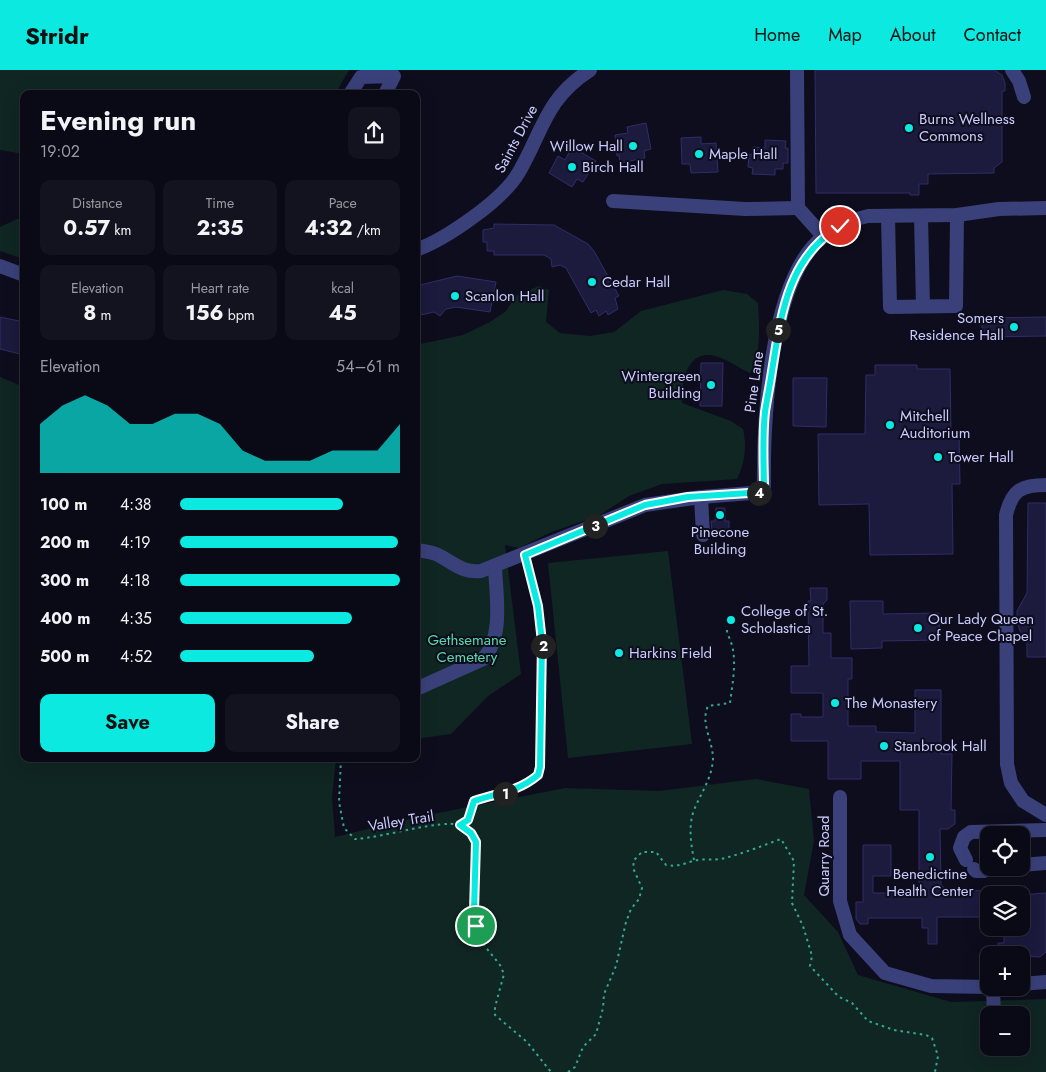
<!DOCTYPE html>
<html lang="en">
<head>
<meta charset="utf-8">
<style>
  :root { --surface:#0a0a16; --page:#13131f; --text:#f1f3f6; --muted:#999aa1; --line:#2a2b35; --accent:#0be9e1 }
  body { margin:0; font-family:Jost,sans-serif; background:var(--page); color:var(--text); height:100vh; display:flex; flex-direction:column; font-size:19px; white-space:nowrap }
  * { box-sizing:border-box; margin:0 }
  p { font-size:16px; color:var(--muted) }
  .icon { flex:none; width:28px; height:28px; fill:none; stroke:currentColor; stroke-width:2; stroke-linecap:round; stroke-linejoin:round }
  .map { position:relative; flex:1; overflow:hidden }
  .panel { position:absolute; left:20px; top:20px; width:400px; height:672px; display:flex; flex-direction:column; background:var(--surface); border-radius:10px; box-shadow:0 5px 20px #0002,0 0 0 1px var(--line) }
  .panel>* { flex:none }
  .fabs { position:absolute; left:980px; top:756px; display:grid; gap:10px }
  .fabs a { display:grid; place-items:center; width:50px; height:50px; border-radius:10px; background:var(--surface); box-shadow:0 5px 20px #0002,0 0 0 1px var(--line); font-size:25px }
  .pin { position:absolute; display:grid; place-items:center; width:42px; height:42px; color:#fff; margin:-21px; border:2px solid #fff; border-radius:50%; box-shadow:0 1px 5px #0007 }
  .km { position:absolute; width:25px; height:25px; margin:-12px; border-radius:50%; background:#222; color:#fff; font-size:14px; line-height:25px; text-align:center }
  .round { display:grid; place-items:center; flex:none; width:52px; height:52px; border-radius:10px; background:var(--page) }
  .overview { display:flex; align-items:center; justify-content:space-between; height:85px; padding:0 20px }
  h1 { font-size:28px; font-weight:700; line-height:38px }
  .figures { display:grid; grid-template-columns:repeat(3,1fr); gap:8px; height:85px; padding:5px 20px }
  .figures div { display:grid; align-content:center; border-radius:10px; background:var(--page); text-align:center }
  .figures b { font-size:21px; font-weight:700 }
  .figures small { font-size:14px; font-weight:400 }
  .figures p { font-size:14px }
  .chart { height:140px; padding:10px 20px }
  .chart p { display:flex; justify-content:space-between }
  .chart svg { width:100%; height:90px; margin-top:5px; fill:var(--accent); opacity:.7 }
  .action { display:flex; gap:10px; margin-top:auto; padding:10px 20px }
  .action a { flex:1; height:58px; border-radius:10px; background:var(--accent); color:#111; font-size:20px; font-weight:700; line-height:58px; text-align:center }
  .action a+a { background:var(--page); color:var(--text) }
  ul { padding:0 20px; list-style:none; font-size:16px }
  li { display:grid; grid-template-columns:80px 60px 1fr; align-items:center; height:38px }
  li i { height:12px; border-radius:6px; background:var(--accent) }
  header { display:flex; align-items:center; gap:30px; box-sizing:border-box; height:70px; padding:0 25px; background:var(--accent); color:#111 }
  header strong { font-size:24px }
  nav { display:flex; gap:28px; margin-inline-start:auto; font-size:18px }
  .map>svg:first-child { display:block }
  .green { fill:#102623; fill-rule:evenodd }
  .building { fill:#1c1a3d; stroke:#302d68 }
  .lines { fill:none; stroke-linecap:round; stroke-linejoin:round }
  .path { stroke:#32a992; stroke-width:2; stroke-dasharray:2.5 4; stroke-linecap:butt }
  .minor { stroke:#3a407a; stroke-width:14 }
  .route-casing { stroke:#fff; stroke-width:10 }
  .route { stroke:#0be9e1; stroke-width:6 }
  .poi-dot { fill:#0be9e1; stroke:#0d0d1d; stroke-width:2 }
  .labels { text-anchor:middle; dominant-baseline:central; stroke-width:4; stroke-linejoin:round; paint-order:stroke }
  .poi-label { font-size:15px; fill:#cbccfd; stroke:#0d0d1d; text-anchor:start }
  .street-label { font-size:15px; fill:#cbccfd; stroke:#0d0d1d }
  .park-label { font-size:15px; fill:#5bd8a8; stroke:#0d0d1d }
</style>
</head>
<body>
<header>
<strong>Stridr</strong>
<nav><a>Home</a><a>Map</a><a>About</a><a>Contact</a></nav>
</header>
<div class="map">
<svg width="1046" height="1002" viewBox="0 0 1046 1002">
  <rect width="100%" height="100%" fill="#0d0d1d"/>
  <g class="green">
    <path d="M0 0H349L335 24H24V84L0 80Z"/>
    <path d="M24 146V189L0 181V157Z"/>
    <path d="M539 216 549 220 546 252 560 263 590 266 614 262 641 241 723 220 747 224 758 233C759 254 762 284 750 303 736 297 725 287 710 285 685 283 681 316 682 333L731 351 743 359C747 376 745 393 737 409L662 414 629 426 600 445 549 463 519 478 505 475 521 604 488 626 451 664 416 669V275L463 265 490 252 505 242 517 225Z"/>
    <path d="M0 307 24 317V689H336L332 727 335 767 418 747 565 718 659 721 756 709 809 719 814 771 804 825 838 862 858 905 951 932 1046 929V1002H0ZM989 945H1021V978H989Z"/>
    <path d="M668 481 692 674 568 688 548 493Z"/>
  </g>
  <g class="building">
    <path d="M815 0H994L1002 5 1005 13V21H1002V92L994 98V103L928 104V114H919V125H910V123H816Z"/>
    <path d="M646 53 651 79 644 81 645 88 620 93 619 85 617 86 615 65 628 63 627 57Z"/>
    <path d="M701 67V74L716 73 718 102 691 103 690 94H682L681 68Z"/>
    <path d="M765 70 786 71 785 78H788V93H783V99H775V105L752 104 753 98 748 97 749 84 752 85 753 77 765 78Z"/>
    <path d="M572 77 596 91 583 112 577 109 572 117 549 103 558 86 565 90Z"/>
    <path d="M494 154 554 155 588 174 594 181 619 226 615 228 618 239 608 245 606 241 599 246 596 240 591 243 566 198 560 195 552 197 551 189 544 185H494V181H487V172H483V160L494 158Z"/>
    <path d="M457 206 496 212 490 242 456 237 446 239 440 246 434 242 416 246V216Z"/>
    <path d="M0 247 24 252V285L0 279Z"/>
    <path d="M1046 247V266L982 267V248Z"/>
    <path d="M701 293H723L722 336H700Z"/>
    <path d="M875 295H917V299H950L951 364H959L960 414H952L953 484 870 485 869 434 819 435 818 364H865L866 305H875Z"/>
    <path d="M793 308H827L826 357 793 356Z"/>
    <path d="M1028 433H1046V587H1027V570L1020 561 1017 552V541L1027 523Z"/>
    <path d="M716 438H725V451H729V461H712L711 451H715Z"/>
    <path d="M810 518H827V530L823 534V563H831V588H852V609H848V656H876V662L915 663V620H941V684H952L951 740H955V754L948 759H940L941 815 947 820 989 821V847H937V874H928V858H922V848H868V854H860L856 849V832H863V775H891V806H873V823H919V740H900V691H861V709H828V671H791V644H801V647H823V623H791V596H809L808 531H811Z"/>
    <path d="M850 531H883V544L939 543 940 570 882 571V578L851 579Z"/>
    <path d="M1046 823V882L1040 887 998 885V873H1004V862L1008 858H1021V825Z"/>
  </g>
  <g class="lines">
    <g class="path">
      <path d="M341 689 339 732 344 758 355 769C381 768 441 749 460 755 467 757 473 766 476 772L474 841 476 856 484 875 500 895 504 904 495 937V945L527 972 551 1002"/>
      <path d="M460 755 468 750 473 731C497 723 518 722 538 705L542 644 543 572 538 537 528 496"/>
      <path d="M694 790C691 774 688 756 694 740 701 723 712 708 713 689 713 671 700 653 708 636L730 633C732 617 736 596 733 580 732 572 727 565 726 556"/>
      <path d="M568 1002 575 997 583 977 596 964 603 938 604 924 616 896 626 852 631 839 639 829 642 818 633 798 634 790 642 782H656L666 795C677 797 683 794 693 791 702 788 715 791 725 788 744 783 762 776 781 769L794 791 792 833 803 856 812 886 810 896 839 927 852 933 868 951 894 960 926 965 932 968 938 986 935 1002"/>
    </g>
    <g class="minor">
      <path d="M797 0 798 138 823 166"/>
      <path d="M1012 0 1019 11 1024 27"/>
      <path d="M350 24 361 7 394 6 385 24"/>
      <path d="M613 131 745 139 798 138"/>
      <path d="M888 146 890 237 956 236 957 145"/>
      <path d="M921 146 923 236"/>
      <path d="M416 180C446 169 503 130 519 102 543 61 545 29 590 0"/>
      <path d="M0 196 24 205"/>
      <path d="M1046 415C1021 415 1012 420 1006 445L1007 694 1011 713 1023 731 1046 745"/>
      <path d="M703 465 701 427 764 422C763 357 768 208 824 166 837 156 853 149 868 146L957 145 999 139 1046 138"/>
      <path d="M416 480C424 481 434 482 440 486 455 494 463 503 481 501L645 435 701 427"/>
      <path d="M416 619 483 589C504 567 496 525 495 497"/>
      <path d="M840 727V831L850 865 885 903 931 916 989 917"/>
      <path d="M966 790 960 778 964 767 971 762 1046 760"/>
      <path d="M1021 795 1046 793"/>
      <path d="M974 799 976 801H984L989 798"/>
      <path d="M1021 914 1046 912"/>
      <path d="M993 918 994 945"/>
    </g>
  </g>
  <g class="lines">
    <defs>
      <path id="route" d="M476 856 474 841 476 772 471 763 460 755 468 750 474 731C497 723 518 722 538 705L540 697 542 572 538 536 525 485 645 435 688 427 764 422C764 396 762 369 765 342 767 329 770 315 772 301 781 246 787 188 840 156"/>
    </defs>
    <use href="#route" class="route-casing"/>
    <use href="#route" class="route"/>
  </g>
  <g class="poi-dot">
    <circle cx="909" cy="58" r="5"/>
    <circle cx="633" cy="76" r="5"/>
    <circle cx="699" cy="84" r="5"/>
    <circle cx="572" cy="97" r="5"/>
    <circle cx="592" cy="212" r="5"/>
    <circle cx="455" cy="226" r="5"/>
    <circle cx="1014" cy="257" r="5"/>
    <circle cx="711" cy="315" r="5"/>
    <circle cx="890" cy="355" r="5"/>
    <circle cx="938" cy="387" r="5"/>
    <circle cx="720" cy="445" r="5"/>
    <circle cx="731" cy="550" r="5"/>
    <circle cx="918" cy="558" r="5"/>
    <circle cx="619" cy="583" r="5"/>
    <circle cx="835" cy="633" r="5"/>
    <circle cx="884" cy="676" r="5"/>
    <circle cx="930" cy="787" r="5"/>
  </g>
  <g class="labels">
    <g class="poi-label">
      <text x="919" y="49">Burns Wellness<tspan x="919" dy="17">Commons</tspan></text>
      <text x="623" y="76" text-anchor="end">Willow Hall</text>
      <text x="709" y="84">Maple Hall</text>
      <text x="582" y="97">Birch Hall</text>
      <text x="602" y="212">Cedar Hall</text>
      <text x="465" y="226">Scanlon Hall</text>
      <text x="1004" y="248" text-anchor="end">Somers<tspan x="1004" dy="17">Residence Hall</tspan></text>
      <text x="701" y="306" text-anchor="end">Wintergreen<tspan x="701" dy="17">Building</tspan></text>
      <text x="900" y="346">Mitchell<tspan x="900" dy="17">Auditorium</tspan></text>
      <text x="948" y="387">Tower Hall</text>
      <text x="720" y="462" text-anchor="middle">Pinecone<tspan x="720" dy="17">Building</tspan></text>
      <text x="741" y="541">College of St.<tspan x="741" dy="17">Scholastica</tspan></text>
      <text x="928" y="549">Our Lady Queen<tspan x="928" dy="17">of Peace Chapel</tspan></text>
      <text x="629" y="583">Harkins Field</text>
      <text x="845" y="633">The Monastery</text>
      <text x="894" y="676">Stanbrook Hall</text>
      <text x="930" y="804" text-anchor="middle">Benedictine<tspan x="930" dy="17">Health Center</tspan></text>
    </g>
    <g class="street-label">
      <text transform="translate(516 69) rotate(-62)">Saints Drive</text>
      <text transform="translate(754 312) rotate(-82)">Pine Lane</text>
      <text transform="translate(401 751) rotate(-9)">Valley Trail</text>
      <text transform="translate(824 786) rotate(-90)">Quarry Road</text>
    </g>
    <g class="park-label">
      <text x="467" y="570">Gethsemane<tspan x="467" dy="17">Cemetery</tspan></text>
    </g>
  </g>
</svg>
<div class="fabs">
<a><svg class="icon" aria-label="locate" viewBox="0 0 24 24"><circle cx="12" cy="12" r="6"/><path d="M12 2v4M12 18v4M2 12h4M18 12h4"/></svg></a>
<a><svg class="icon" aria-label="layers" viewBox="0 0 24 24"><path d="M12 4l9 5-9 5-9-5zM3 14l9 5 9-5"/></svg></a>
<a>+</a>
<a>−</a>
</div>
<div class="pin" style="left:476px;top:856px;background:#1e9e55"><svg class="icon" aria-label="arrive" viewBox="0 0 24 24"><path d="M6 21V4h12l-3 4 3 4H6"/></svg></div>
<div class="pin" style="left:840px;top:156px;background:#d93025"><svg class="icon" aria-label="check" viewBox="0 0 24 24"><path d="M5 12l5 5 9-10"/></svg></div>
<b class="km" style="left:505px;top:724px">1</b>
<b class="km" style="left:543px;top:576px">2</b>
<b class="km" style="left:595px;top:456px">3</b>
<b class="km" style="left:759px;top:423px">4</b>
<b class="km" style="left:778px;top:260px">5</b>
<section class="panel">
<div class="overview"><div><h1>Evening run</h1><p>19:02</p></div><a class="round"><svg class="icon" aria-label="share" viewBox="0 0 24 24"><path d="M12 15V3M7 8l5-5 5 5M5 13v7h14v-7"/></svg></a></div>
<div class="figures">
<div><p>Distance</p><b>0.57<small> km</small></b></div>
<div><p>Time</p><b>2:35</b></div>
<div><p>Pace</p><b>4:32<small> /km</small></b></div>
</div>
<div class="figures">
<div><p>Elevation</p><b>8<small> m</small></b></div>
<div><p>Heart rate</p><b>156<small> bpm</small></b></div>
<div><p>kcal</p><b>45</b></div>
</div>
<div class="chart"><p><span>Elevation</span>54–61 m</p>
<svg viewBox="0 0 160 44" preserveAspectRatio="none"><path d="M0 44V20L10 11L20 6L30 11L40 20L50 20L60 15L70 15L80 20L90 33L100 38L110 38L120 38L130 33L140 33L150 33L160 20V44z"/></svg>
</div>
<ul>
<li><b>100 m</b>4:38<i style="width:74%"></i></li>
<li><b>200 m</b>4:19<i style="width:99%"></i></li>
<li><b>300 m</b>4:18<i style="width:100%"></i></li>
<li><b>400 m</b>4:35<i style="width:78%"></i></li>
<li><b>500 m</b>4:52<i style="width:61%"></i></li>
</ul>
<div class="action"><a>Save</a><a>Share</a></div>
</section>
</div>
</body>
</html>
